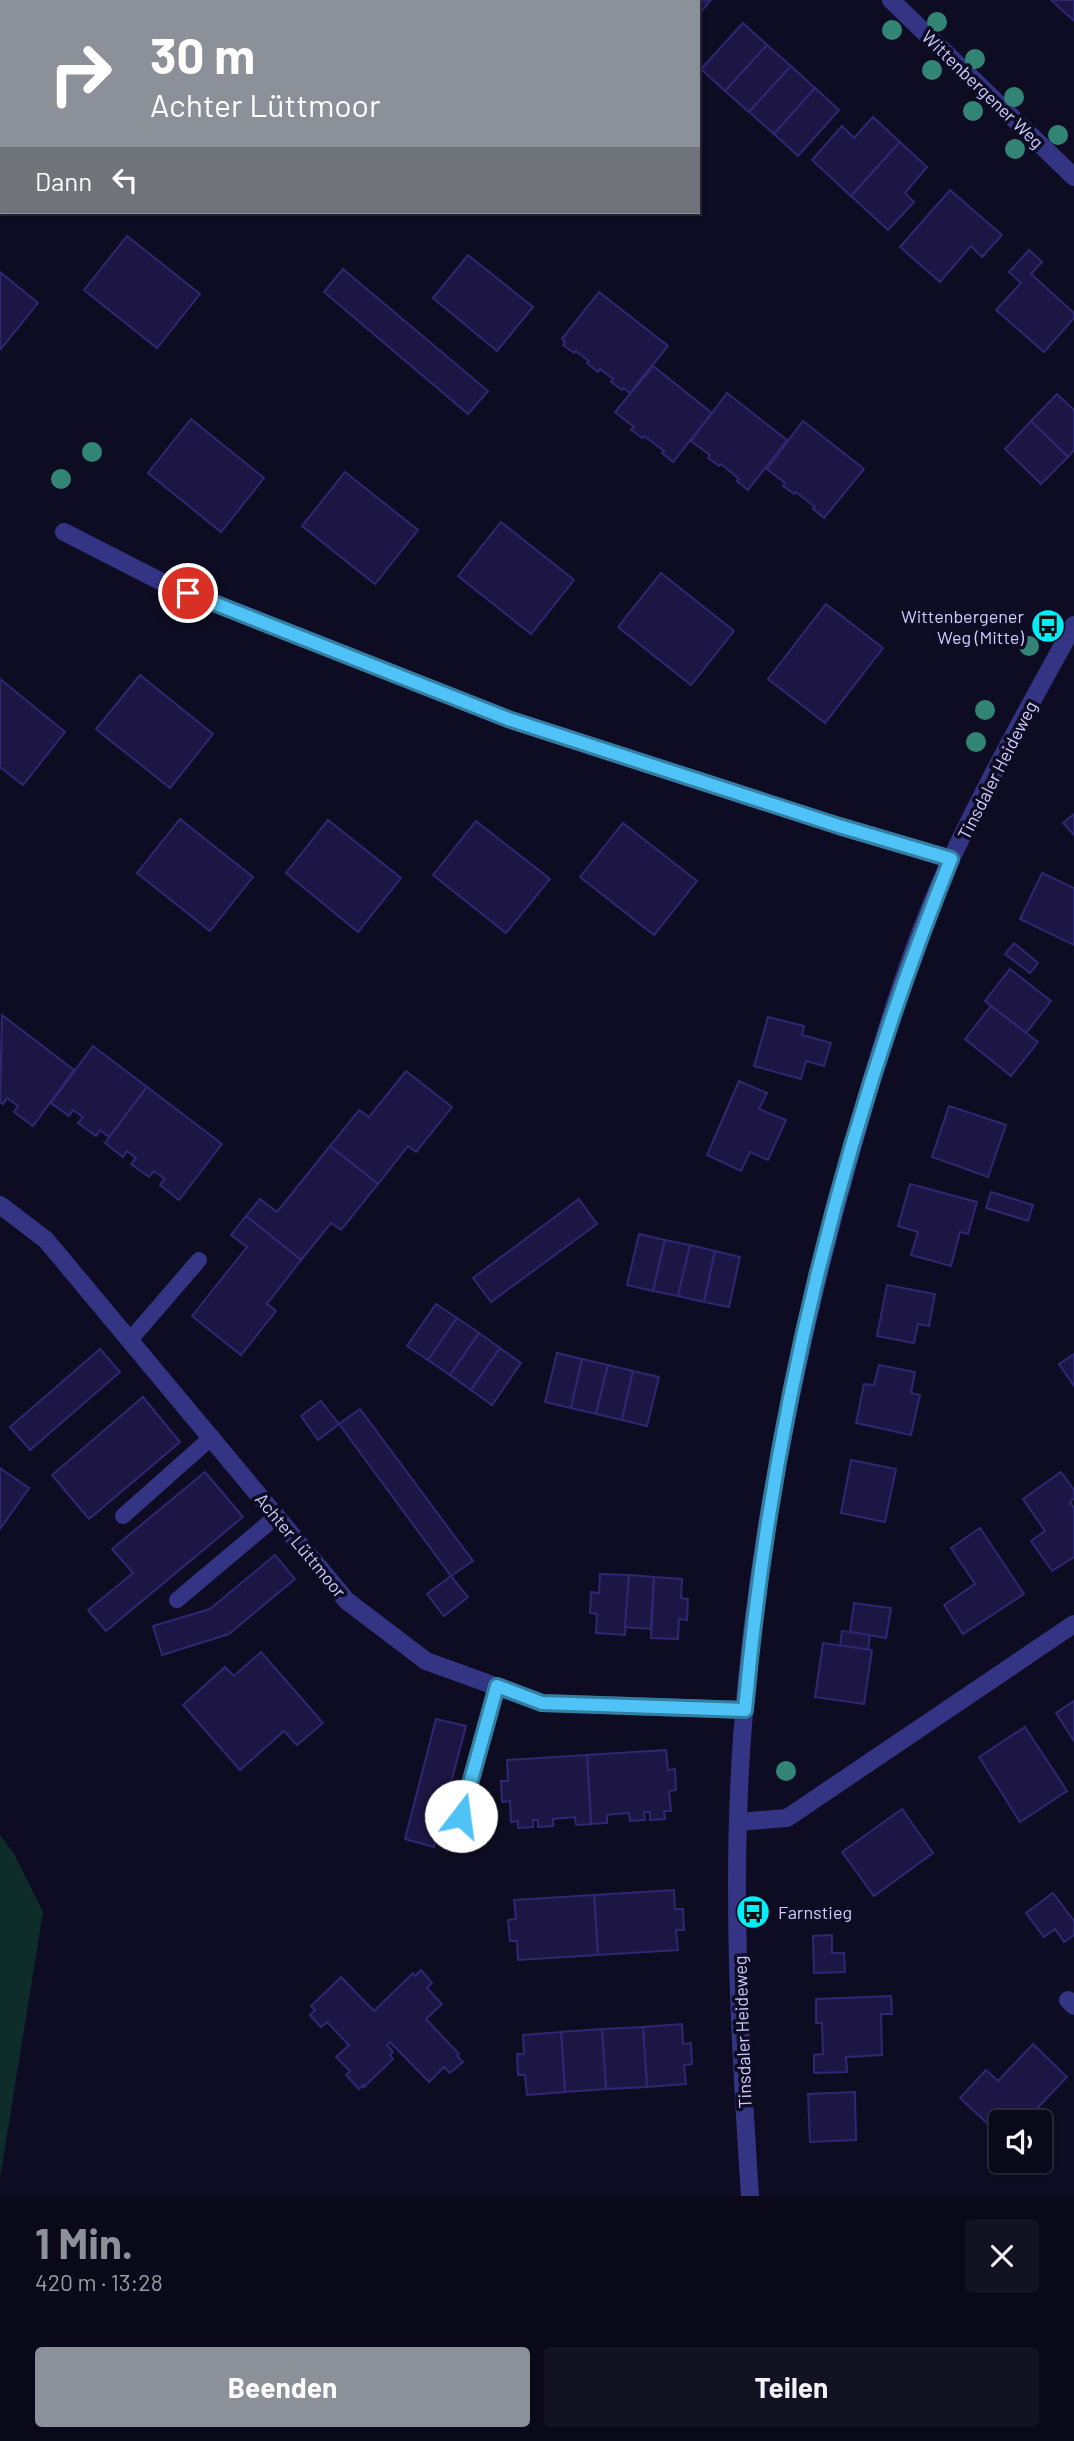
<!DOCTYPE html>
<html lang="de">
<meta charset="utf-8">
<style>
body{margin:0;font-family:Barlow,sans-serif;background:#131223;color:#f1f3f6;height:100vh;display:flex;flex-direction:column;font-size:26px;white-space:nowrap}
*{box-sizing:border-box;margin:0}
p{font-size:23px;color:#999aa2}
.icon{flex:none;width:38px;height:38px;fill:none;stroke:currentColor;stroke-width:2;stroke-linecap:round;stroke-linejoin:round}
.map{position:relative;height:2196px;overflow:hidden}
.drawer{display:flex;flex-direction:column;background:#0a091a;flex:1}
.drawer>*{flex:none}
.guide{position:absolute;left:0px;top:0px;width:700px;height:214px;box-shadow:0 2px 5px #0004,0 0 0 2px #2a2a39;background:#8c9099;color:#fff;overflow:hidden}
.tools{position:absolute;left:989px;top:2110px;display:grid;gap:14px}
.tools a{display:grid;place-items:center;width:63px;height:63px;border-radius:7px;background:#0a091a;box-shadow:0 2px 5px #0004,0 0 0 2px #2a2a39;font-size:35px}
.pin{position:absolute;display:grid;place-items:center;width:60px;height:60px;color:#fff;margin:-30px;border:4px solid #fff;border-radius:50%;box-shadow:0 2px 7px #0007}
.me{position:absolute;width:77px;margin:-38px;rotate:15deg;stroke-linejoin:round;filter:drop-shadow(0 0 5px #0008)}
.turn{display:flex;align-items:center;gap:24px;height:147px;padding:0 35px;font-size:32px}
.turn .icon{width:91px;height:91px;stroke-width:2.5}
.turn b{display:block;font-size:49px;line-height:60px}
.then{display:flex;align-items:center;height:66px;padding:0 35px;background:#0003;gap:14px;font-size:26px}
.round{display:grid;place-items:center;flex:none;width:74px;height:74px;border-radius:7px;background:#131223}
.summary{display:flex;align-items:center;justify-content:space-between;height:119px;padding:0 35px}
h1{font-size:42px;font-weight:700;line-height:52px;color:#8c9099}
.cta{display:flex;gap:14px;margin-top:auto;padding:14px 35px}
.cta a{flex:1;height:80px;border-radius:7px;background:#8c9099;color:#fff;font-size:28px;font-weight:700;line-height:80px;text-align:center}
.cta a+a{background:#131223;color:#f1f3f6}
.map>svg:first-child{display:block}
.green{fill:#0e2c29}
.building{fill:#1d1644;stroke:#312672;stroke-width:2}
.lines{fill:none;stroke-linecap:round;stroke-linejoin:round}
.service{stroke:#333584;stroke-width:16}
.minor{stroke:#333584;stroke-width:18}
.tertiary{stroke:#333584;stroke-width:18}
.tree{fill:#328574}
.route-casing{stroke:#337fa1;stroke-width:18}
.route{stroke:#4fc3f7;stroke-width:12}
.labels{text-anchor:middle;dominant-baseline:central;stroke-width:7;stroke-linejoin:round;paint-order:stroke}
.street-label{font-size:18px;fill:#cfccff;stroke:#0e0c22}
.poi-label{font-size:18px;fill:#cfccff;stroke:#0e0c22;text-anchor:end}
</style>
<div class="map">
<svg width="1074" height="2196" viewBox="0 0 1074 2196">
<rect width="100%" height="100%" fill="#0e0c22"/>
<!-- green -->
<path class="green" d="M0,1835L14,1854L43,1912L0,2178Z"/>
<!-- building -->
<g class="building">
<path d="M35,0H103L34,2Z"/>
<path d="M319,0H377L376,2Z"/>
<path d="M657,0H711L698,15V2Z"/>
<path d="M1051,0H1074V21Z"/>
<path d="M743,23L767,45L725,91L701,69Z"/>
<path d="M767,45L791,66L749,112L725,91Z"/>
<path d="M791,66L815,88L774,134L749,112Z"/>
<path d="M815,88L839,110L798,156L774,134Z"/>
<path d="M873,117L900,142L851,196L812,160L842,126L854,138Z"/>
<path d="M900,142L927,167L905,193L914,202L888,230L851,196Z"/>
<path d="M950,190L1002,235L982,257L971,246L940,282L900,247Z"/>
<path d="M127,236L200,294L157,348L84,290Z"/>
<path d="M1029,250L1042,262L1031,274L1074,313V318L1044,352L996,310L1021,283L1009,272Z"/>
<path d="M468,255L533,307L497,351L433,298Z"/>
<path d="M343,269L488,391L468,414L324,292Z"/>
<path d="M0,272L38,303L0,350Z"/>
<path d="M599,292L668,346L630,393L624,388L622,390L611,382L613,379L600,369L598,372L587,363L589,361L576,351L574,353L563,345L565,342L562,339Z"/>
<path d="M653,366L712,413L673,462L662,453L664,451L644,436L642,438L631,430L634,427L615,412Z"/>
<path d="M727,393L787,440L748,490L737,481L739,479L721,464L719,466L708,458L710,455L691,441Z"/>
<path d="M1057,394L1074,410V450L1068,457L1031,421Z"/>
<path d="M191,419L264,478L221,532L148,473Z"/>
<path d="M803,421L864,469L824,518L813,509L815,507L796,492L794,494L783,486L785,483L767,469Z"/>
<path d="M1031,421L1068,457L1041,484L1005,449Z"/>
<path d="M345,472L418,530L375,584L302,526Z"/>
<path d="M501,522L574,580L531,634L458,576Z"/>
<path d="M661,573L734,631L691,685L618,627Z"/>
<path d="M826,604L883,648L825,723L768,679Z"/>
<path d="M140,675L213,734L170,788L96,729Z"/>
<path d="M0,679L65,732L23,785L0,767Z"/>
<path d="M1074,814V835L1063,823Z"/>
<path d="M180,819L253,877L210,931L137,873Z"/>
<path d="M328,820L401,878L358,932L286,873Z"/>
<path d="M476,821L550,879L506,933L433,875Z"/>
<path d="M623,823L697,881L654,935L580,877Z"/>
<path d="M1042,873L1074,888V945L1020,919Z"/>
<path d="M1014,943L1038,963L1030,973L1005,954Z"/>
<path d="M1010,969L1051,1001L1026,1033L985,1001Z"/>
<path d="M991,1006L1038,1042L1011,1076L965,1039Z"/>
<path d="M2,1015L74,1070L33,1126L14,1112L18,1106L7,1098L3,1104L0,1102Z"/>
<path d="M768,1017L804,1026L802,1035L831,1043L824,1066L806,1061L801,1079L754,1066Z"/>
<path d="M93,1046L147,1087L109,1137L100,1130L96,1136L78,1123L83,1117L73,1110L69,1116L51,1103Z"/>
<path d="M406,1071L452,1107L416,1152L408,1146L378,1184L330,1146L359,1110L369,1117Z"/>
<path d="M739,1081L767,1093L759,1109L786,1120L768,1160L750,1152L741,1171L707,1155Z"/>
<path d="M147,1087L222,1144L179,1200L160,1185L165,1179L154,1171L149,1177L131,1164L136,1158L127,1151L123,1157L105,1143Z"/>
<path d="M949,1106L1006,1125L988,1177L932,1157Z"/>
<path d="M330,1146L378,1184L341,1230L331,1223L301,1260L246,1216L260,1199L277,1212Z"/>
<path d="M910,1184L977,1202L968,1234L960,1232L951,1266L911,1255L918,1232L898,1226Z"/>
<path d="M991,1192L1033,1205L1028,1221L986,1208Z"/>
<path d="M579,1199L597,1224L491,1302L473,1278Z"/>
<path d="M246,1216L301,1260L267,1304L276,1311L241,1355L192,1316L247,1247L231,1235Z"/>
<path d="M639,1234L665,1240L653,1291L627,1285Z"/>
<path d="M665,1240L690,1245L678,1296L653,1291Z"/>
<path d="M690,1245L715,1251L704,1302L678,1296Z"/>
<path d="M715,1251L740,1257L729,1307L704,1302Z"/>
<path d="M887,1285L935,1294L929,1326L918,1324L914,1343L877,1336Z"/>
<path d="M436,1304L457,1318L428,1360L407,1346Z"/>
<path d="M457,1318L479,1333L450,1375L428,1360Z"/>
<path d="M479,1333L500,1348L471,1390L450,1375Z"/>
<path d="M500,1348L521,1363L492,1405L471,1390Z"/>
<path d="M100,1349L120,1372L30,1450L10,1427Z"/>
<path d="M557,1353L582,1359L571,1408L545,1402Z"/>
<path d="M1074,1354V1386L1059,1364Z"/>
<path d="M582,1359L608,1365L596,1414L571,1408Z"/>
<path d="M608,1365L633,1371L622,1420L596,1414Z"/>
<path d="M879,1365L915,1372L911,1393L920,1395L911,1435L856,1423L864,1384L874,1385Z"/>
<path d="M633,1371L659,1377L647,1426L622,1420Z"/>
<path d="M143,1397L180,1442L89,1519L52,1475Z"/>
<path d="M321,1401L339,1424L318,1440L301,1416Z"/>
<path d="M360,1409L473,1561L451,1576L339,1424Z"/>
<path d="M851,1460L896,1469L885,1522L841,1513Z"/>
<path d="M0,1468L29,1488L0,1529Z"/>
<path d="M205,1472L243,1517L106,1631L88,1610L133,1573L112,1549Z"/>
<path d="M1061,1472L1074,1490V1498L1070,1502L1074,1508V1557L1052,1571L1031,1541L1045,1531L1023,1499Z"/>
<path d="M980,1528L1024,1594L963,1634L944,1605L975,1584L951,1548Z"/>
<path d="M275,1555L295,1579L229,1634L162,1655L153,1626L210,1609Z"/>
<path d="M600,1574L629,1575L625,1635L596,1633L597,1614L590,1613L591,1592L599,1593Z"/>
<path d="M629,1575L654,1577L651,1629L625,1627Z"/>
<path d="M451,1576L468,1597L444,1616L427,1594Z"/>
<path d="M654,1577L682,1579L681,1598L688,1599L687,1620L679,1619L678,1639L651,1638Z"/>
<path d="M854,1603L891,1608L886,1638L850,1632Z"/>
<path d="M842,1631L870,1635L868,1650L840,1646Z"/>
<path d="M823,1643L872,1650L864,1704L815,1697Z"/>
<path d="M261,1652L323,1723L297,1745L284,1731L240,1770L183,1705L225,1667L234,1676Z"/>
<path d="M1074,1701V1741L1056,1713Z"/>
<path d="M436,1719L466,1726L434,1847L405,1839Z"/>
<path d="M1025,1727L1067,1791L1020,1822L979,1757Z"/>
<path d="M666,1750L668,1770L675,1769L676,1790L669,1791L671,1811H664L665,1819L650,1820V1812H644L645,1820L630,1821L629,1813L615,1814L607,1815V1823L591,1824L587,1755Z"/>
<path d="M587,1755L591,1824L576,1825L575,1817L553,1819V1826L538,1827V1820H533V1827L518,1828V1821L511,1822L510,1801L502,1802L501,1781H508L507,1760Z"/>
<path d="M902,1809L933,1853L874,1896L842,1852Z"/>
<path d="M674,1890L675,1909H683L684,1930H676L678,1950L598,1955L594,1895Z"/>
<path d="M1053,1893L1074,1921V1935L1064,1942L1055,1929L1044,1937L1026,1913Z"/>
<path d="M594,1895L598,1955L518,1960L517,1941H510L508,1920L516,1919L514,1900Z"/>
<path d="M832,1935V1953H844L845,1972L814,1973L813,1936Z"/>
<path d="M421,1970L432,1983L427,1988L442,2004L426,2019L459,2054L457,2056L463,2062L450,2073L444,2067L429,2082L390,2042L387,2045L393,2052L390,2055L393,2059L364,2087L363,2085L359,2089L346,2075L350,2071L336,2057L349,2045L327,2022L321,2027L310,2015L315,2010L311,2006L341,1977L374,2011L413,1973L415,1976Z"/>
<path d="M891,1996L892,2014H881L882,2055L846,2057L847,2072L814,2073V2055L823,2054L822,2023H816V1999Z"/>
<path d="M682,2024L683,2044L691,2043L692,2064L684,2065L686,2084L647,2087L643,2027Z"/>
<path d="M643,2027L647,2087L606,2089L602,2029Z"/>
<path d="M602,2029L606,2089L565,2092L561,2032Z"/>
<path d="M561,2032L565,2092L527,2095L525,2075H518L517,2054H524L523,2035Z"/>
<path d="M1033,2044L1067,2077L1023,2123H1009L1001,2115L990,2126L960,2098L986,2070L998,2081Z"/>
<path d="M855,2092L856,2140L810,2142L808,2094Z"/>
</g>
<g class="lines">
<!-- service -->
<g class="service">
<path d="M130,1340L199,1260"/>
<path d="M123,1516L212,1437"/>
<path d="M177,1600L277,1516"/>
<path d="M454,1842L497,1686"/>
</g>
<!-- minor -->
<g class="minor">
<path d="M891,0L1074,177"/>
<path d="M487,2L488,0"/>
<path d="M64,532L164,583L508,719L839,826L951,859"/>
<path d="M0,1205L46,1240L347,1601L426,1661L542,1703L745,1710"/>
<path d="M738,1822L787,1818L1074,1624"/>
<path d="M1068,2000L1074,2006"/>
</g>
<!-- tertiary -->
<path class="tertiary" d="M750,2196C740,2044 731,1890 742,1738C756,1542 796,1348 849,1159C878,1057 907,953 952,857C989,778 1032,701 1074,625"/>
</g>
<!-- trees -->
<g class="tree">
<circle cx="937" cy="22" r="10"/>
<circle cx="892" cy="30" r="10"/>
<circle cx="975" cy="59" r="10"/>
<circle cx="932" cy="70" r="10"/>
<circle cx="1014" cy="97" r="10"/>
<circle cx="973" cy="111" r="10"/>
<circle cx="1058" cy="135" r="10"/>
<circle cx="1015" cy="149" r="10"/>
<circle cx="92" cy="452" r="10"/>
<circle cx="61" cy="479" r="10"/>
<circle cx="1029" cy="646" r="10"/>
<circle cx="985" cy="710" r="10"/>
<circle cx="976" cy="742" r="10"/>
<circle cx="786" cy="1771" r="10"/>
</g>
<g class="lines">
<!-- route casing -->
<g class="route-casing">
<path id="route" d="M188,593L508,719L839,826L951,859C842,1130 771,1418 745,1710L542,1703L497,1686L461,1816"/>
</g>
<!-- route -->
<use href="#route" class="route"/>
</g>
<!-- icons -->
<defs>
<g id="bus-disc" transform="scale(1.75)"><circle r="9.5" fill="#00eff7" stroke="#0e0c22"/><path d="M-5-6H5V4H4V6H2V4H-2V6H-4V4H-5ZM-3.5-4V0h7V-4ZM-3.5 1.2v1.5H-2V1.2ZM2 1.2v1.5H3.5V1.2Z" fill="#111"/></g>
</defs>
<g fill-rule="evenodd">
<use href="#bus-disc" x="1048" y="626"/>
<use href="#bus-disc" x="753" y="1912"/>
</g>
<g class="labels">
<!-- street labels -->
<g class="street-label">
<text transform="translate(983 89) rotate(44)">Wittenbergener Weg</text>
<text transform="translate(997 770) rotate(-63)">Tinsdaler Heideweg</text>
<text transform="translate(301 1545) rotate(50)">Achter Lüttmoor</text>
<text transform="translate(742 2032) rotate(-92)">Tinsdaler Heideweg</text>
</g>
<!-- poi labels -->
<g class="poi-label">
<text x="1024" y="616">Wittenbergener<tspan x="1024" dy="21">Weg (Mitte)</tspan></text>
<text x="778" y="1912" text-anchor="start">Farnstieg</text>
</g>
</g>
</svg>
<div class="tools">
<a><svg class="icon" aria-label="sound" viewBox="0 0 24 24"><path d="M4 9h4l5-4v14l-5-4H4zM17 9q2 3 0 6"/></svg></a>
</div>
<div class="pin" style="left:188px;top:593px;background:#d93025"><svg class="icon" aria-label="arrive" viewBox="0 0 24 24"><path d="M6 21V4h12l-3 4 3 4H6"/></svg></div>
<svg class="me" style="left:461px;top:1816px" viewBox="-20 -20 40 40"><circle r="19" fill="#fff"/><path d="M0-13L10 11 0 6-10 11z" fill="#4fc3f7"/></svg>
<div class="guide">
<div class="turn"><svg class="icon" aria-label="right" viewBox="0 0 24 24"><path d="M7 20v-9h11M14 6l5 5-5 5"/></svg><div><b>30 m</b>Achter Lüttmoor</div></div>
<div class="then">Dann<svg class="icon" aria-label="left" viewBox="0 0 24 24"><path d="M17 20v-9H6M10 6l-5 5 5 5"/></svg></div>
</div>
</div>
<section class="drawer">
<div class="summary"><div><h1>1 Min.</h1><p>420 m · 13:28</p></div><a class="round"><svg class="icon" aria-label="close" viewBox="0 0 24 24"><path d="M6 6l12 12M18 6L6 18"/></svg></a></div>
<div class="cta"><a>Beenden</a><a>Teilen</a></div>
</section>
